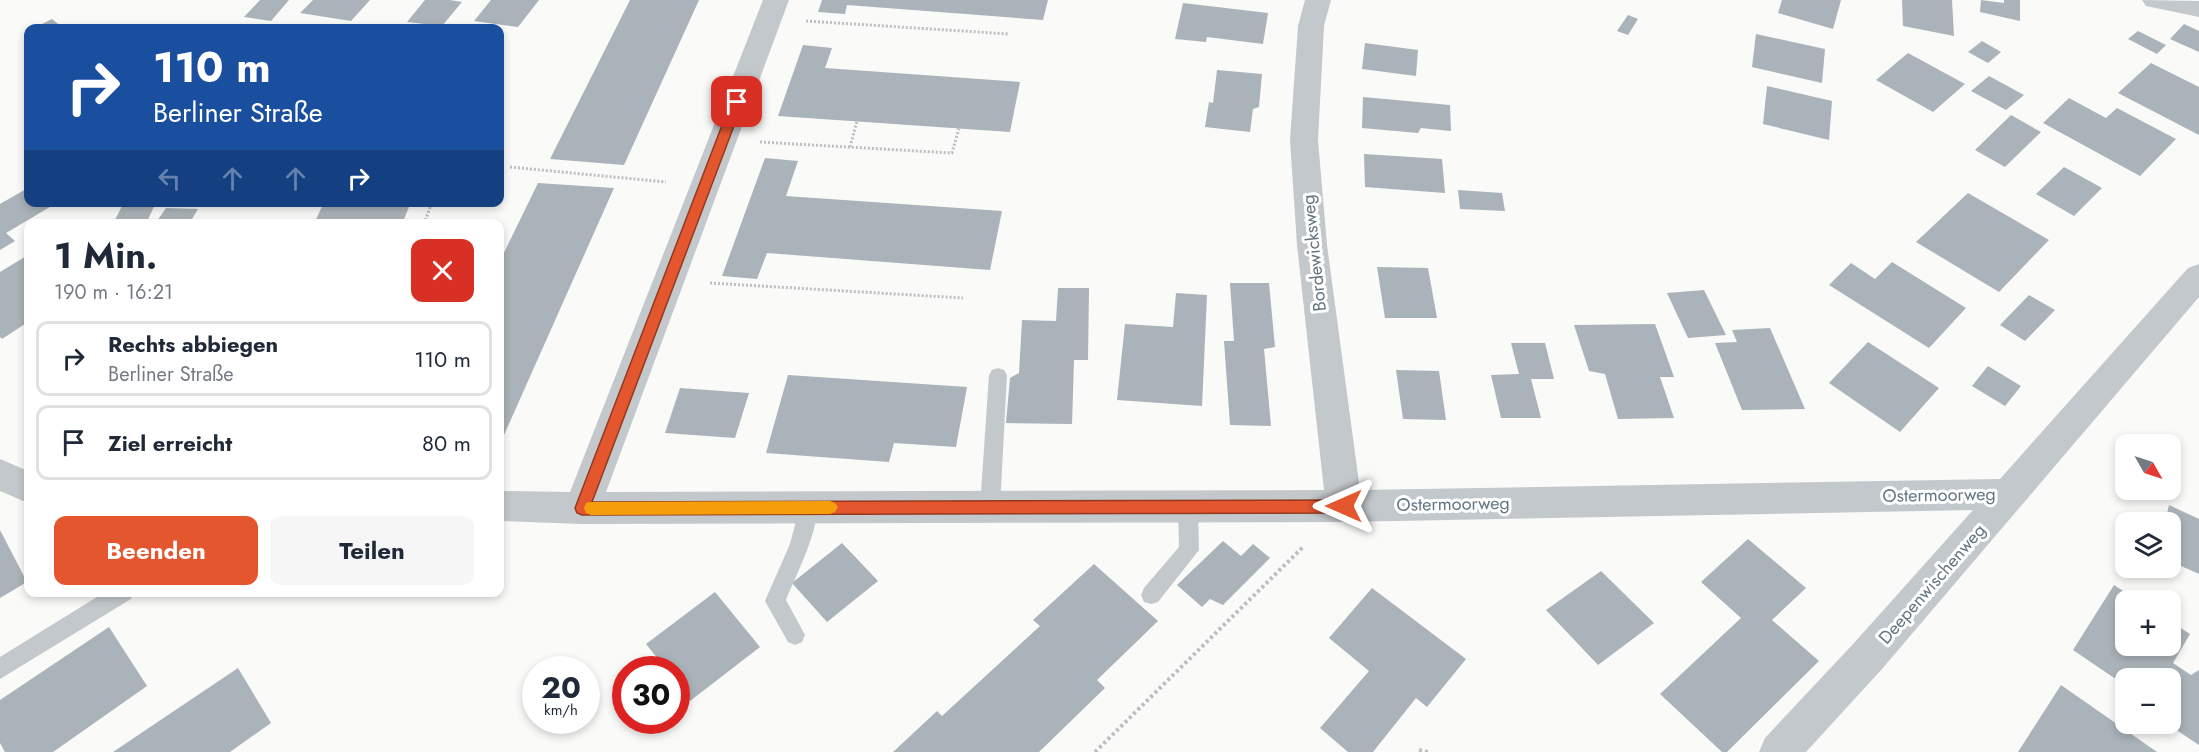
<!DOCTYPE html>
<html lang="de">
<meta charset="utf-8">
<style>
body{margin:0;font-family:Jost,sans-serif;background:#f6f6f7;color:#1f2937;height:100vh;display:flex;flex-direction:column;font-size:22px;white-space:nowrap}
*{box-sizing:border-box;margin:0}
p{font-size:20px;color:#747a83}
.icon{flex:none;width:33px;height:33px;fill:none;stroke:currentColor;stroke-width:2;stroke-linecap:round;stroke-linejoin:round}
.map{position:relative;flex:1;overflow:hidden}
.side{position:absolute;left:24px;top:219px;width:480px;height:378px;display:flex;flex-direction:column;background:#fff;border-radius:12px;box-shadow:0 3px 9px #0003}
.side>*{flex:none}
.top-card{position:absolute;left:24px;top:24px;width:480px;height:183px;border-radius:12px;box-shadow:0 3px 9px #0003;background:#1a4fa0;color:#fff;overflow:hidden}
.needle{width:39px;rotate:129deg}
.buttons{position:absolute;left:2115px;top:434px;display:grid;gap:12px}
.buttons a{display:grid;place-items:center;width:66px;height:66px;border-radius:12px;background:#fff;box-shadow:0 3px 9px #0003;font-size:30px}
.speed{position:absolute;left:522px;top:656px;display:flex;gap:12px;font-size:30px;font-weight:700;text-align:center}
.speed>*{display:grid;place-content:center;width:78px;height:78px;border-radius:50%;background:#fff;box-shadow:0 3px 9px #0003;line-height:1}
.speed small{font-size:15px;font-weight:400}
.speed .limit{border:9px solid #d22;background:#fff;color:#111}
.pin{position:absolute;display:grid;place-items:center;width:51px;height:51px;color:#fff;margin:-26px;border-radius:12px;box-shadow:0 3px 9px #0006}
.me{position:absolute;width:66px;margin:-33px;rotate:270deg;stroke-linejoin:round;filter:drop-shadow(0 0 4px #0008)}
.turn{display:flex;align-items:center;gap:21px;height:126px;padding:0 30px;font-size:27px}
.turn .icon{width:78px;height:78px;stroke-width:2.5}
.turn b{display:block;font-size:42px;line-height:51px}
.lanes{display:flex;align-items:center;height:57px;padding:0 30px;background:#0003;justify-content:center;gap:30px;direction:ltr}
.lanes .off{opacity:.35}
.round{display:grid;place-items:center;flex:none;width:63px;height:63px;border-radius:12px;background:#f6f6f7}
.head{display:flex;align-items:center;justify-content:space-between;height:102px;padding:0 30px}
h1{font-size:36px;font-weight:700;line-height:45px}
.primary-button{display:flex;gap:12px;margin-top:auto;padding:12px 30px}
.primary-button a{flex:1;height:69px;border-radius:12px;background:#e4572e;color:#fff;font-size:24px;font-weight:700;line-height:69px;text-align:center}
.primary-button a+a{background:#f6f6f7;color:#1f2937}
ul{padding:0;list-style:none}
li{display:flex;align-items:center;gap:18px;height:75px;margin:0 12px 9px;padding:0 18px;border:3px solid #e0e1e3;border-radius:12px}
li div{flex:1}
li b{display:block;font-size:22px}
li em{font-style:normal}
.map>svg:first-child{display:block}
.building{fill:#aab3b9}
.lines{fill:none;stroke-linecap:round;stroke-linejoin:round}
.path-far1{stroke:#bbbfc2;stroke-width:3;stroke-dasharray:2 2;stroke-linecap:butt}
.path{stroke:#bbbfc2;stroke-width:4;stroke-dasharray:3 3;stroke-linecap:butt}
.lane{fill:#c3c8cc;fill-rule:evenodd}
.street{fill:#c3c8cc;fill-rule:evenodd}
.route{fill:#e4572e;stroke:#94391e;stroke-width:1.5}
.slow{fill:#f59e0b}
.labels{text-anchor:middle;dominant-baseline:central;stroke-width:6;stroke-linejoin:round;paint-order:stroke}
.street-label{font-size:18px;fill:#657683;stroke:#fff}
</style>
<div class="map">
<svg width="2199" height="752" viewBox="0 0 2199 752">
<rect width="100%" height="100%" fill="#fafaf8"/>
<!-- building -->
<g class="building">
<path d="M260,0H289L271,21L244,17Z"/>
<path d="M313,0H370L351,21L300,13Z"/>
<path d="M425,0H450L462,2L442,26L407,22Z"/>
<path d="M491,0H539L518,27L474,21Z"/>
<path d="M630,0H699L624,165L550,159Z"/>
<path d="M822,0H1048L1043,20L847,5L845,14L818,12Z"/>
<path d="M1782,0H1841L1833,29L1778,13Z"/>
<path d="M1902,0H1952L1954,36L1903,26Z"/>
<path d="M1981,0L2004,3V0H2020V21L1980,12Z"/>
<path d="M1183,3L1268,13L1263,44L1207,37L1206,42L1175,39Z"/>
<path d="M1628,15L1638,19L1628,35L1617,31Z"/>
<path d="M52,19L63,28H34Z"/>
<path d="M2184,24L2199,31V52L2170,39Z"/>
<path d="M2138,31L2166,45L2157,54L2128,39Z"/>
<path d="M1756,34L1825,49L1822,83L1752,67Z"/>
<path d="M1982,41L2001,52L1988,63L1968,52Z"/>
<path d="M1365,43L1418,50L1416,76L1362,69Z"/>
<path d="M803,45L832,48L825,68L1020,82L1010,132L778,116Z"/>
<path d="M1908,53L1965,84L1933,112L1876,80Z"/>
<path d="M2151,63L2199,87V135L2118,93Z"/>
<path d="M1217,70L1262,74L1259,107L1253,109L1250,132L1205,127L1209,102L1213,103Z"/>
<path d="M1989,76L2024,95L2006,110L1971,91Z"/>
<path d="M1767,86L1832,101L1829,140L1763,124Z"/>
<path d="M1363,97L1450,105L1451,131L1421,128L1418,133L1362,128Z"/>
<path d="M2069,98L2106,118L2117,108L2176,139L2140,176L2043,123Z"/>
<path d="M2011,115L2041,132L2005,167L1975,150Z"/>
<path d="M1364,154L1442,159L1445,193L1365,187Z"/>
<path d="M765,158L798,161L786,196L1002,211L990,270L767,253L757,279L722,276Z"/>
<path d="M2064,167L2102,188L2074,216L2036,194Z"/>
<path d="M538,183L614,188L500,444V261Z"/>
<path d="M28,188V202L55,204L6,233L15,241L0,250V204Z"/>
<path d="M1458,190L1502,193L1505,211L1460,209Z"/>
<path d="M1968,193L2049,240L1999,292L1916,242Z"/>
<path d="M124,202H156L146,224H113Z"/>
<path d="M324,202H411L402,224H314Z"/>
<path d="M166,208L198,209L189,224H155Z"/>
<path d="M28,255V322L2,339L0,337V272Z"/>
<path d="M1892,262L1966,308L1929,348L1829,285L1851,263L1875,279Z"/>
<path d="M1377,267L1428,268L1437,318H1385Z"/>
<path d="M1230,283H1269L1275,347L1264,349L1271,426L1230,425L1224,341H1234Z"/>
<path d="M1058,288H1089L1088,360H1074L1072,424L1006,423L1010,378L1019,373L1022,320L1056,321Z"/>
<path d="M1704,290L1726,335L1688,338L1667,293Z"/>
<path d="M1176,293L1207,295L1202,406L1117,400L1125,324L1173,327Z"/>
<path d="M2029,295L2055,310L2025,341L2000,325Z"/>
<path d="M1655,324L1674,377H1660L1674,418L1618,419L1605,374L1589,371L1574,325Z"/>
<path d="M1770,328L1805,409L1742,410L1715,343L1737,342L1732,330Z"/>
<path d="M1868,342L1939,388L1900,432L1829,383Z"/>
<path d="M1511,343H1545L1554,379H1531L1541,418H1501L1491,375L1519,374Z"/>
<path d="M1988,366L2021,386L2005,406L1972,386Z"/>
<path d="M1396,370L1439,371L1446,420L1403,419Z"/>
<path d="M788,375L967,387L956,447L894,443L889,462L766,453Z"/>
<path d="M680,388L749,393L735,438L665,433Z"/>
<path d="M2169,505L2199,519V574L2170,561V522H2165Z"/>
<path d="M0,530L27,582L0,598Z"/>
<path d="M1748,539L1806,588L1772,620L1819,661L1727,752H1722L1660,694L1741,618L1701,582Z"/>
<path d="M1223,541L1241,556L1253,544L1270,558L1223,605L1210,599L1202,607L1177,585Z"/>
<path d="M842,543L878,581L827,622L792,583Z"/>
<path d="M1094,564L1158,621L1097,680L1105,688L1039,752H893L937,711L942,716L1040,626L1033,620Z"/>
<path d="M1601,571L1654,623L1598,665L1546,610Z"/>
<path d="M2114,585L2137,600H2126V645H2170V621L2190,634L2173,663L2191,675L2199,670V745L2166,723H2170V678H2126V686L2073,650Z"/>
<path d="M1372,588L1466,659L1427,707L1416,698L1373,752H1348L1320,728L1369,671L1329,638Z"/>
<path d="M715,592L760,647L690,701L676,683V669H666L646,644Z"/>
<path d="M109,627L147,686L53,752H5L0,743V700Z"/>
<path d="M238,668L271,723L230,752H113Z"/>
<path d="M2061,685L2157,752H2018Z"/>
</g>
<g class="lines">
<!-- path-far1 -->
<g class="path-far1">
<path d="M806,21L1009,34"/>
<path d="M760,142L952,153L959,128"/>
<path d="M850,147L857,121"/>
<path d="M510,167L666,182"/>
<path d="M424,224L432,202"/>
<path d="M710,283L963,298"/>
</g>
<!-- path -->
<g class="path">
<path d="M1419,750L1428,752"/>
<path d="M1095,752L1303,547"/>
</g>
<!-- lane -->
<g class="lane">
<path d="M998,368L1004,370L1007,375L1000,507L997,513L990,516L983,513L980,507L989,375L992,370Z"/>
<path d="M1188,498L1195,501L1198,507L1199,550L1158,602L1151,604L1144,602L1141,595L1144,588L1179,547L1178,507L1181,501Z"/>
<path d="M808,499L815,502C824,521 794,580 786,600L805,635L802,642L795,645L788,642L765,601L790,544L801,502Z"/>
<path d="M105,592H134L131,599L0,679V657Z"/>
</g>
<!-- street -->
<g class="street">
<path d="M763,0H789L606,492L1324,490L1297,245L1290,140L1298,26L1305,0H1331L1324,26L1318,140L1327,245L1360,490L2000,479L2188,268L2199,264V297L1882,669L1806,752H1759L1765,738L1854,643L1973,510L1344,522L582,524L500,521V491L570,492Z"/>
<path d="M2142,0L2199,1V17L2146,6Z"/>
<path d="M0,459L28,471V503L0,491Z"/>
</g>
</g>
<!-- route -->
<path class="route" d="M737,98L743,102L592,502L1344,500L1349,502L1351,506L1349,511L1344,513L582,515L577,513L575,508L731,102Z"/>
<!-- slow -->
<path class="slow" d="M830,501L835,503L838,507L835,512L830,514L591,515L586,513L584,508L586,503L591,502Z"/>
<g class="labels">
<!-- street labels -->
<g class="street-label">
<text transform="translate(1314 253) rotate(-96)">Bordewicksweg</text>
<text transform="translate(1939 495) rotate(-1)">Ostermoorweg</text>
<text transform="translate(1453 504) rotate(-1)">Ostermoorweg</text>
<text transform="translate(1932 584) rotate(-49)">Deepenwischenweg</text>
</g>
</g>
</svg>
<div class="buttons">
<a><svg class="needle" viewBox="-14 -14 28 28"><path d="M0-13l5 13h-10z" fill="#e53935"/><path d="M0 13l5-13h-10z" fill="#747a83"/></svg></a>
<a><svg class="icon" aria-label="layers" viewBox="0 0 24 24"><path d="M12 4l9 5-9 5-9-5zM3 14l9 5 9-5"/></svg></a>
<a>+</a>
<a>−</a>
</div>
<div class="speed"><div>20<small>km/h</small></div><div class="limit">30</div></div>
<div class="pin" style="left:737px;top:102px;background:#d93025"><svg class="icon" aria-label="arrive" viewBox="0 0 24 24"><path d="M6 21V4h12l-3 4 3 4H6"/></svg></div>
<svg class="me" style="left:1344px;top:506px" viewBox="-20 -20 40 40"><path d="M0-17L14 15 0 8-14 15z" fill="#e4572e" stroke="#fff" stroke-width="4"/></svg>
<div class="top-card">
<div class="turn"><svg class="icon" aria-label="right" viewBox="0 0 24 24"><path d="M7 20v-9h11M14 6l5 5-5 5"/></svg><div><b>110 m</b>Berliner Straße</div></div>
<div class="lanes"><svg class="icon off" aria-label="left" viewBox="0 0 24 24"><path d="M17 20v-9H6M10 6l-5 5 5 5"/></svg><svg class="icon off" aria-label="ahead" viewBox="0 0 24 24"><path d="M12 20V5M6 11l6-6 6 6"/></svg><svg class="icon off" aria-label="ahead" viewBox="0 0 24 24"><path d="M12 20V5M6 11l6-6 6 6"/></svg><svg class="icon" aria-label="right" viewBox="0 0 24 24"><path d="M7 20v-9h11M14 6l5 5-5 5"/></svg></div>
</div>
<section class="side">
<div class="head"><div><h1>1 Min.</h1><p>190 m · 16:21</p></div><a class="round" style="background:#d93025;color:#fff"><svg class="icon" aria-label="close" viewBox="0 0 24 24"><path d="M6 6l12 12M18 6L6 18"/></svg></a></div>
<ul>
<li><svg class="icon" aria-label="right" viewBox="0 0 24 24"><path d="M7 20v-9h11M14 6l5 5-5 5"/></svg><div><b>Rechts abbiegen</b><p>Berliner Straße</p></div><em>110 m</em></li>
<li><svg class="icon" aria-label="arrive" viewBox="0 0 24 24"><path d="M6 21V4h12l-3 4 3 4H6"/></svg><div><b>Ziel erreicht</b></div><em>80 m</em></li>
</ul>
<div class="primary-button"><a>Beenden</a><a>Teilen</a></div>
</section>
</div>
